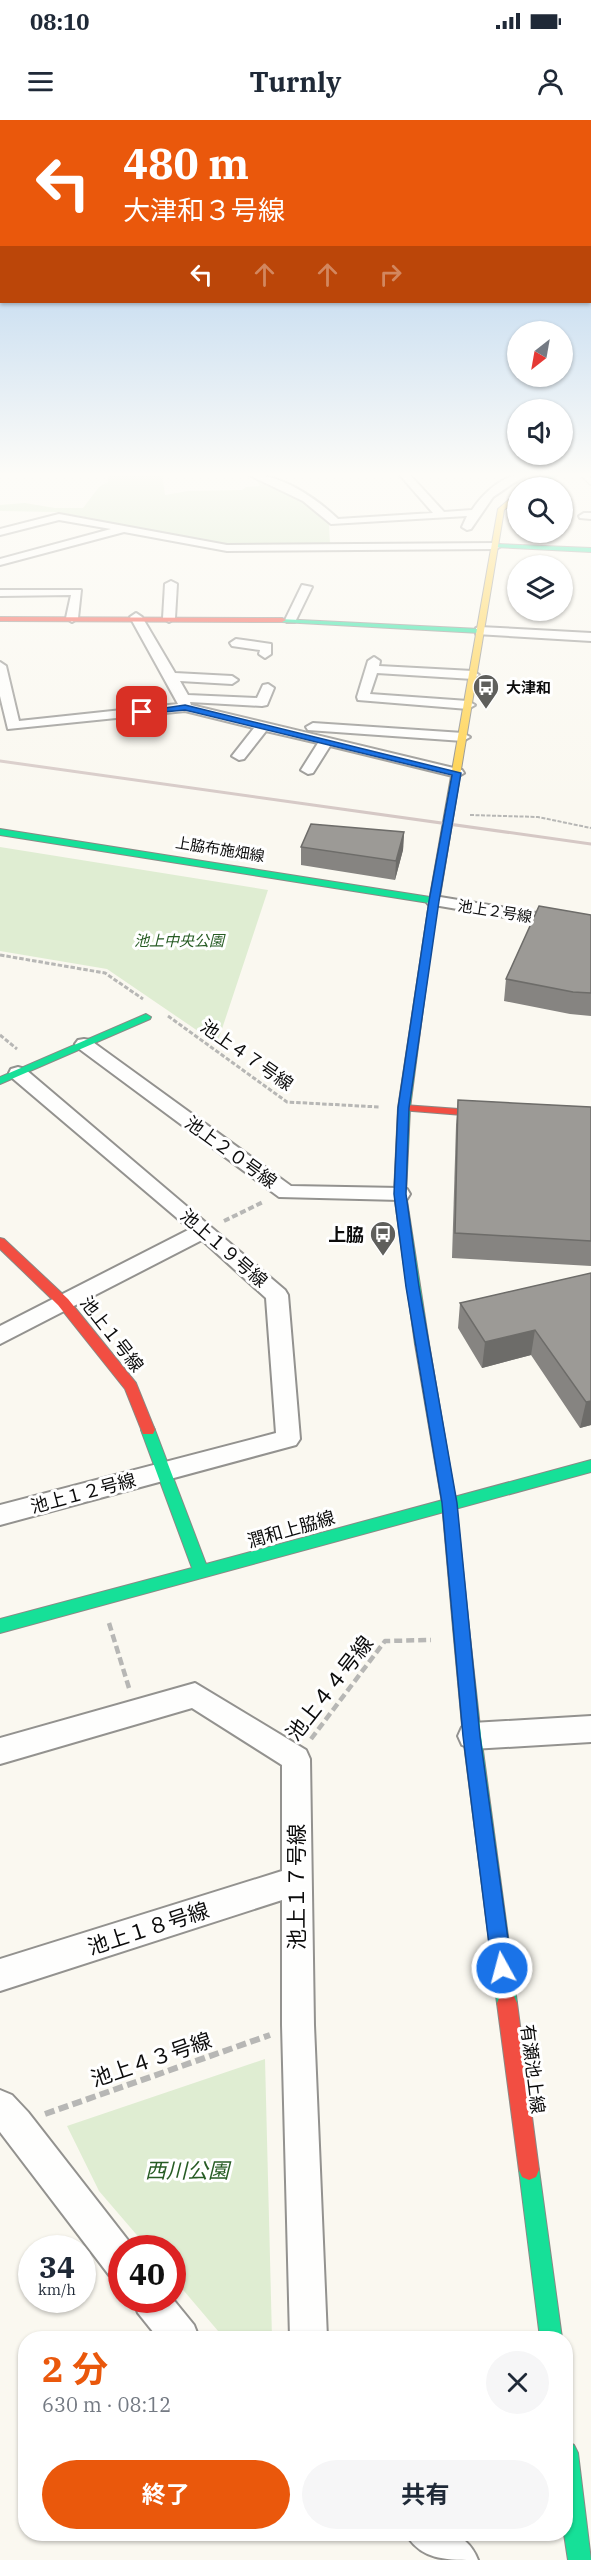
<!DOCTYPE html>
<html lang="ja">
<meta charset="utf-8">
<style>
body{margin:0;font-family:"IBM Plex Serif","Noto Sans JP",serif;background:#f6f6f7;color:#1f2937;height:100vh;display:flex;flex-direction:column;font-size:22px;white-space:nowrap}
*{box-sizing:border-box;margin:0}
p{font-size:20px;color:#747a83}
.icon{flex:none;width:33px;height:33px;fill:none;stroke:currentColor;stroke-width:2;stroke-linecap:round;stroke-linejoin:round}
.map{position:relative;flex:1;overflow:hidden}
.side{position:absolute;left:18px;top:2211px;width:555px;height:210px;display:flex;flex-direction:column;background:#fff;border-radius:24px;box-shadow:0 2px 4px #0004}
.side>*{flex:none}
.hud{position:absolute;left:0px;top:0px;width:591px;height:183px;box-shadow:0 2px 4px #0004;background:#ea580c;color:#fff;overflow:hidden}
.needle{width:39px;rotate:211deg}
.buttons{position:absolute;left:507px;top:201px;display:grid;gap:12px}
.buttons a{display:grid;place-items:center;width:66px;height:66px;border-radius:50%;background:#fff;box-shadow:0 2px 4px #0004;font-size:30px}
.speed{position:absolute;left:18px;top:2115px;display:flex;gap:12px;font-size:30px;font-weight:700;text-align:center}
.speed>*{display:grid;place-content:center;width:78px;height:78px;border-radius:50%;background:#fff;box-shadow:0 2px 4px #0004;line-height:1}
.speed small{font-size:15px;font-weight:400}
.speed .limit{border:9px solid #d22;background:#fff;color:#111}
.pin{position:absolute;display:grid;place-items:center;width:51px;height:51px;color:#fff;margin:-26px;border-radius:12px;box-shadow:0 3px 9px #0006}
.me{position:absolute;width:66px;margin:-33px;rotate:353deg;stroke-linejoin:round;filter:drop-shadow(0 0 4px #0008)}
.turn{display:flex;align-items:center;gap:21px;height:126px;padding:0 24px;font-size:27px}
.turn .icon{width:78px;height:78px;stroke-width:2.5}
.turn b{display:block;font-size:42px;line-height:51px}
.lanes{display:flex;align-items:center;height:57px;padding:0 24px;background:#0003;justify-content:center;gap:30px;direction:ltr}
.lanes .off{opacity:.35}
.round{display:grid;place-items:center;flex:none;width:63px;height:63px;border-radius:32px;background:#f6f6f7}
.overview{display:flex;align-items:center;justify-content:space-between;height:102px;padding:0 24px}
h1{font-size:36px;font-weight:700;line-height:45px;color:#ea580c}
.primary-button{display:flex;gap:12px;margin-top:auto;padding:12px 24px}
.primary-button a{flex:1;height:69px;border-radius:36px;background:#ea580c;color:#fff;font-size:24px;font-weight:700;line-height:69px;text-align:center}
.primary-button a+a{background:#f6f6f7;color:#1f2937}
.status{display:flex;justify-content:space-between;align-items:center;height:42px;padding:0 30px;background:#fff;direction:ltr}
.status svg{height:16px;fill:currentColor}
header{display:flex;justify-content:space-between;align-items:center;height:78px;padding:0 24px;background:#fff;font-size:27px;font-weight:700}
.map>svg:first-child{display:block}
.green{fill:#dfedd2}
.forest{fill:#cfe4c1}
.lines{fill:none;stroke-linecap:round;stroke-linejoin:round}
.lane-casing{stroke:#93928f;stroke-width:7}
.street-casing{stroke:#93928f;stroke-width:4}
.fast-casing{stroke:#8a8985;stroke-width:2}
.slow-casing{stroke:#8a8985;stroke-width:2}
.jam-casing{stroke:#8a8985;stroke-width:2}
.path-far4{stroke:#b7b7b5;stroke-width:2;stroke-dasharray:4 1.5;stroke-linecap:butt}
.path-far3{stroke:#b7b7b5;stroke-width:3;stroke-dasharray:4.5 2;stroke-linecap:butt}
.path-far2{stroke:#b7b7b5;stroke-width:4;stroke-dasharray:6 3;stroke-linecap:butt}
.path-far1{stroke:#b7b7b5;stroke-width:4.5;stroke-dasharray:8 4;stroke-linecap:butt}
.path{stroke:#b7b7b5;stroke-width:6;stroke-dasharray:10 4.5;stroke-linecap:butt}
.lane{stroke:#fefefd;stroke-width:5}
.street{fill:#fefefd;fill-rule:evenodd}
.fast{fill:#16e098;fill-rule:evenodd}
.slow{fill:#ffcf43;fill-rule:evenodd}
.jam{fill:#f24e42;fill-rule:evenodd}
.rail{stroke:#d5c8c5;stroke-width:3}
.wall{fill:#868481}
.shaded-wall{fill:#6d6c69}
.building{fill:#9c9a96;stroke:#6d6c69;stroke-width:1.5}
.route{fill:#1a73e8;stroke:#114b97;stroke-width:1.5}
.labels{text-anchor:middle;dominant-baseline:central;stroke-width:6;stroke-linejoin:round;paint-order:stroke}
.far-poi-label{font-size:15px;font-weight:bold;fill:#0c0c0c;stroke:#fff;text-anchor:start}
.far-street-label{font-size:15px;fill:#0c0c0c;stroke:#fff}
.far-park-label{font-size:15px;font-style:italic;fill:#275c24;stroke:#fff}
.street-label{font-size:18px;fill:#0c0c0c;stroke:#fff}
.poi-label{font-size:18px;font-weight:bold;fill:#0c0c0c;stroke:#fff;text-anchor:end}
.near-street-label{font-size:21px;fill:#0c0c0c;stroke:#fff}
.near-park-label{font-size:21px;font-style:italic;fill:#275c24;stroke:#fff}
</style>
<div class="status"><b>08:10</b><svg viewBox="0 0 49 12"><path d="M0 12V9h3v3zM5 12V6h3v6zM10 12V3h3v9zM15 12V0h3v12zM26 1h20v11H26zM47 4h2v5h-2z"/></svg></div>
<header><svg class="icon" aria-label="menu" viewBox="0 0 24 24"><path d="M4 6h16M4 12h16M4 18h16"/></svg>Turnly<svg class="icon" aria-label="person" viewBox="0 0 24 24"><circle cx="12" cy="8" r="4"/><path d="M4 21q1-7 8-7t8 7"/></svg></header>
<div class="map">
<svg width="591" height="2440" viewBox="0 0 591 2440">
<rect width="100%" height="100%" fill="#faf8f0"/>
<!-- green -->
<g class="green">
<path d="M0,727L268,770L217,924L107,849L0,831Z"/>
<path d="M265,1939L272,2218H224L173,2158L172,2128H148L99,2071L67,2006Z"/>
</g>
<!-- forest -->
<path class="forest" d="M108,354H162L165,375L188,371L242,370L246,367L260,366L256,359C285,370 308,381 329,404L330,424L227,425L58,392L0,391V385L25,383L55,388H83L99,367L108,362Z"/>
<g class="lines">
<!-- lane casing -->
<g class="lane-casing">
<path id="lane" d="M586,354L584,355L591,362"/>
</g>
<!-- street casing -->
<g class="street-casing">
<g id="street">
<path d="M247,354C279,353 315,377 338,399L433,393L399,354H409L444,392L472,390C484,372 505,353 527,354L493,377L471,409L467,410L462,407L467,396L331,404L303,381Z"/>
<path d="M584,393H591V399L580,398L579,396Z"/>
<path d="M59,394L227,425L496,423L501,426L496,429L227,431L124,412L0,445V439L111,409L59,400L0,415V409Z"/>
<path d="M171,461L177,464L175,498L169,502L163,498L165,464Z"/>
<path d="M302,465L312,467L295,502H287L285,500Z"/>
<path d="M0,470H81L78,498L72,502L66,498L71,475L0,476Z"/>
<path d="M136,493L142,497L175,553L232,556L238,560L232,564L180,561L188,575L257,578L263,565L268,564L274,568L267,585L262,586L190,582L191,585L462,650L464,653L457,657L330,626L313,653L308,654L301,650L318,623L266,611L244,639L239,640L232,636L254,608L185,591L8,609L0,576V542L6,546L19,601L178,584L130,497Z"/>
<path d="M480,507L591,513V521L476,514V508Z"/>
<path d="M236,519L271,524V534L265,538L259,534L260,530L232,526L230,523Z"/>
<path d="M374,537L380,541L379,546L473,551L479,555L473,559L377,553L370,574L468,581L475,585L468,589L358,580L357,577L368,541Z"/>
<path d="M313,603L463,613L470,617L463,621L308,610L306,607Z"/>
<path d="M434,776L591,802V812L428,784L426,781Z"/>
<path d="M84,919L90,920L291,1066L400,1068L407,1069L410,1074L407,1079L400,1080L279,1077L78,928L75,924L78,920Z"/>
<path d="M18,947L25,949L285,1170L288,1175L300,1319L296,1325L0,1405V1385L276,1313L266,1178L202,1120L0,1224V1206L190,1109L11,957L9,953L11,949Z"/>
<path d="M195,1563L306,1630L310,1639L314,1905L327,2218H290L282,1905V1780L0,1871V1839L282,1751V1645L192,1588L0,1644V1618Z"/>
<path d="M591,1596V1622L472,1629L462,1625L458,1616L462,1607L472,1603Z"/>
<path d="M0,1970L12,1975L28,1992L134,2128H122V2160L109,2155L0,2012Z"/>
<path d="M172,2178L194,2205L199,2218H158L138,2193L133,2180Z"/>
<path d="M406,2414C437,2410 465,2407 478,2440C445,2440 421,2440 406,2414Z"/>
</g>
</g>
<!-- fast casing -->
<g class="fast-casing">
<g id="fast">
<path d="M553,354H560L535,368H526Z"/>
<path d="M496,424L591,428V432L494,427Z"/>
<path d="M280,499L480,509L484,511L480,513L282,502L280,501Z"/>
<path d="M0,709L430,777L432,774H438L410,988L406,1074L429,1224L427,1227L422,1229L415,1224L394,1074L398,988L429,783L0,715Z"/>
<path d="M146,894L151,897L150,899L0,964V957Z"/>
<path d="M148,1305L153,1306L155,1310L206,1444L591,1340V1352L0,1513V1499L192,1448L141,1310L143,1306Z"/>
<path d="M461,1501L467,1503L469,1508L481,1616L517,1883L514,1890L507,1893L500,1890L497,1883L463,1616L453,1508L455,1503Z"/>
<path d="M529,2040L536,2043L539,2050L562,2218H540L519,2050L522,2043Z"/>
<path d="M566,2321L574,2325L578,2333L591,2440H568L564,2414Z"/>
</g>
</g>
<!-- slow casing -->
<g class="slow-casing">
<g id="slow">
<path d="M518,372V378L504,390L440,776L435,779L430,776L498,389Z"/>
<path d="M422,1219L429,1224L456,1383L469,1508L467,1513L461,1515L455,1513L453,1508L442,1383L415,1224Z"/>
</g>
</g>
<!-- jam casing -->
<g class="jam-casing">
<g id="jam">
<path d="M0,497L282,498L286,500L282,502L0,501Z"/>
<path d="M404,985L500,992L506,995L500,998L400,990V986Z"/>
<path d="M0,1118L4,1119L68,1179L136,1263L155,1310L153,1314H143L125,1269L58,1185L0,1129Z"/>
<path d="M507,1873L514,1876L517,1883L539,2050L536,2057L529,2060L522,2057L519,2050L497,1883L500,1876Z"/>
</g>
</g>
<!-- path-far4 -->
<path class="path-far4" d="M470,695L538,697L591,708"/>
<!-- path-far3 -->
<g class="path-far3">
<path d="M0,835L105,853L143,879"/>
<path d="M168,896L287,982L379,987"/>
<path d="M0,915L17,929"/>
</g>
<!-- path-far2 -->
<path class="path-far2" d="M224,1101L263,1082"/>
<!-- path-far1 -->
<g class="path-far1">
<path d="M109,1503L129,1568"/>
<path d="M311,1619L385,1521L431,1520"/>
</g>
<!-- path -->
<path class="path" d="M45,1994L270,1915"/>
<!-- lane -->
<use href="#lane" class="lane"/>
<!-- street -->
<use href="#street" class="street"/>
<!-- fast -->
<use href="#fast" class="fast"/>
<!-- slow -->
<use href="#slow" class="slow"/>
<!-- jam -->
<use href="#jam" class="jam"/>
<!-- rail -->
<path class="rail" d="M0,641L591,724"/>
</g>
<!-- wall -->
<g class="wall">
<path d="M404,712L403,730L395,760L301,745V727Z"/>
<path d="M591,795V896L570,894L504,881L506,859Z"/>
<path d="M458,980L591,987V1146L452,1138L456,1005Z"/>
<path d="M591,1153V1305L580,1308L531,1235L482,1248L458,1208L460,1183Z"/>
</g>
<!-- shaded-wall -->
<g class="shaded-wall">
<path d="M404,712L403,730L395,760L396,741Z"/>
<path d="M535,1210L531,1235L482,1248L485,1222Z"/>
<path d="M591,1281V1305L580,1308L586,1282Z"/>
</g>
<!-- building -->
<g class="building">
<path d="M311,704L404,712L396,741L301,727Z"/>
<path d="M539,786L591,795V873L573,872L506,859Z"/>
<path d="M458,980L591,987V1121L455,1113Z"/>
<path d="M591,1153V1281L586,1282L535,1210L485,1222L460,1183Z"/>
</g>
<!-- sky -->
<linearGradient id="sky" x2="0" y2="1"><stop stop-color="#9cc4eb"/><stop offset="0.51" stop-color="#fdfcf8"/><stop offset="1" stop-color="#fdfcf8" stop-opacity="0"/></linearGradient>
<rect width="591" height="695" fill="url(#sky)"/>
<!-- route -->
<path class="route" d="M185,585L461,653L439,781L409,988L406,1074L419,1167L457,1383L480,1616L512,1848L509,1855L502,1858L495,1855L492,1848L463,1616L442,1383L406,1167L394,1074L398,988L429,781L452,655L185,590L142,594L138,592Z"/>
<!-- icons -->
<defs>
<g id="bus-pin" transform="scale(1.35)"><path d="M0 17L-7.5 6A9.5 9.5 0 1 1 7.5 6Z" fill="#5f5f5c" stroke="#fff"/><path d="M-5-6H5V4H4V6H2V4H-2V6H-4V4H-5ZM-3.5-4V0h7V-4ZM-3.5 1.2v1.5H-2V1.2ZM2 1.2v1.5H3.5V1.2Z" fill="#fff"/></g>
</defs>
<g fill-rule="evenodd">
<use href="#bus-pin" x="486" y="567"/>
<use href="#bus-pin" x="383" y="1114"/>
</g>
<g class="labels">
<!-- far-poi labels -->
<g class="far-poi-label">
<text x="506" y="567">大津和</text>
</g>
<!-- far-street labels -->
<g class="far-street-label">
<text transform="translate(220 729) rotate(9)">上脇布施畑線</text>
<text transform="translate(495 791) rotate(9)">池上２号線</text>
</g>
<!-- far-park labels -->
<g class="far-park-label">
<text x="179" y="820">池上中央公園</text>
</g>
<!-- street labels -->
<g class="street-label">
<text transform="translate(247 935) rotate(35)">池上４７号線</text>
<text transform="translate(231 1032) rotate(36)">池上２０号線</text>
<text transform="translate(224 1128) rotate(41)">池上１９号線</text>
<text transform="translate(112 1214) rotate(52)">池上１号線</text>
<text transform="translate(83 1373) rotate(-15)">池上１２号線</text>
<text transform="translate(291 1409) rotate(-16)">潤和上脇線</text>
<text transform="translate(533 1949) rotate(83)">有瀬池上線</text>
</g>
<!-- poi labels -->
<g class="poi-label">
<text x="364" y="1114">上脇</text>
</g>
<!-- near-street labels -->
<g class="near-street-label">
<text transform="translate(329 1568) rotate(-52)">池上４４号線</text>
<text transform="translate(296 1767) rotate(-90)">池上１７号線</text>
<text transform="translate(148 1808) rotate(-18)">池上１８号線</text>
<text transform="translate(151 1939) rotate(-19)">池上４３号線</text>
</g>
<!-- near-park labels -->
<g class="near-park-label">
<text x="187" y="2050">西川公園</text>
</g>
</g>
</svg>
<div class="buttons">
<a><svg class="needle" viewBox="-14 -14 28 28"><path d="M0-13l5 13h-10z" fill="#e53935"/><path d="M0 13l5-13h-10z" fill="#747a83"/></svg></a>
<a><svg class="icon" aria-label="sound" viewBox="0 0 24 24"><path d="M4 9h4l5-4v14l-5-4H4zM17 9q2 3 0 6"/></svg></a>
<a><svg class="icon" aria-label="search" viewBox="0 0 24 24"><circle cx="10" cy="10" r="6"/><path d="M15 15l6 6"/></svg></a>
<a><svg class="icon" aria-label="layers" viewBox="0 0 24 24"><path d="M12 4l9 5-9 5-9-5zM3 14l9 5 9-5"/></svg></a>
</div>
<div class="speed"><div>34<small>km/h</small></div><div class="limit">40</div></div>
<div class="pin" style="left:142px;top:592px;background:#d93025"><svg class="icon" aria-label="arrive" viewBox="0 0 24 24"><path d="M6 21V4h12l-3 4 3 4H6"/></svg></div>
<svg class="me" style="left:502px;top:1848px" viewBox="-20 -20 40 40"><circle r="17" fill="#1a73e8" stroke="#fff" stroke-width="3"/><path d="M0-11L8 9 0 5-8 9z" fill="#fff"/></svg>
<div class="hud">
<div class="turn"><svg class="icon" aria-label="left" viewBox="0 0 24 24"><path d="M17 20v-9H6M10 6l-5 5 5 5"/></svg><div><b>480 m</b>大津和３号線</div></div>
<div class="lanes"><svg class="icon" aria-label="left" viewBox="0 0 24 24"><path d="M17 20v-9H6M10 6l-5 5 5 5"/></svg><svg class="icon off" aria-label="ahead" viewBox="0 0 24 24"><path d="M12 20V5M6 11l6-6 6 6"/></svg><svg class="icon off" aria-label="ahead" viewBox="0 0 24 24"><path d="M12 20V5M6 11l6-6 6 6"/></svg><svg class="icon off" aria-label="right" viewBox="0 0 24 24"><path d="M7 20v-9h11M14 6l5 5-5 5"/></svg></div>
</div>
<section class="side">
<div class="overview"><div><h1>2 分</h1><p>630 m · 08:12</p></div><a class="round"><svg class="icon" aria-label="close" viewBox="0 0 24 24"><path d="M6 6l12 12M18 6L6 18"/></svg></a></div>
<div class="primary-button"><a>終了</a><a>共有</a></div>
</section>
</div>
